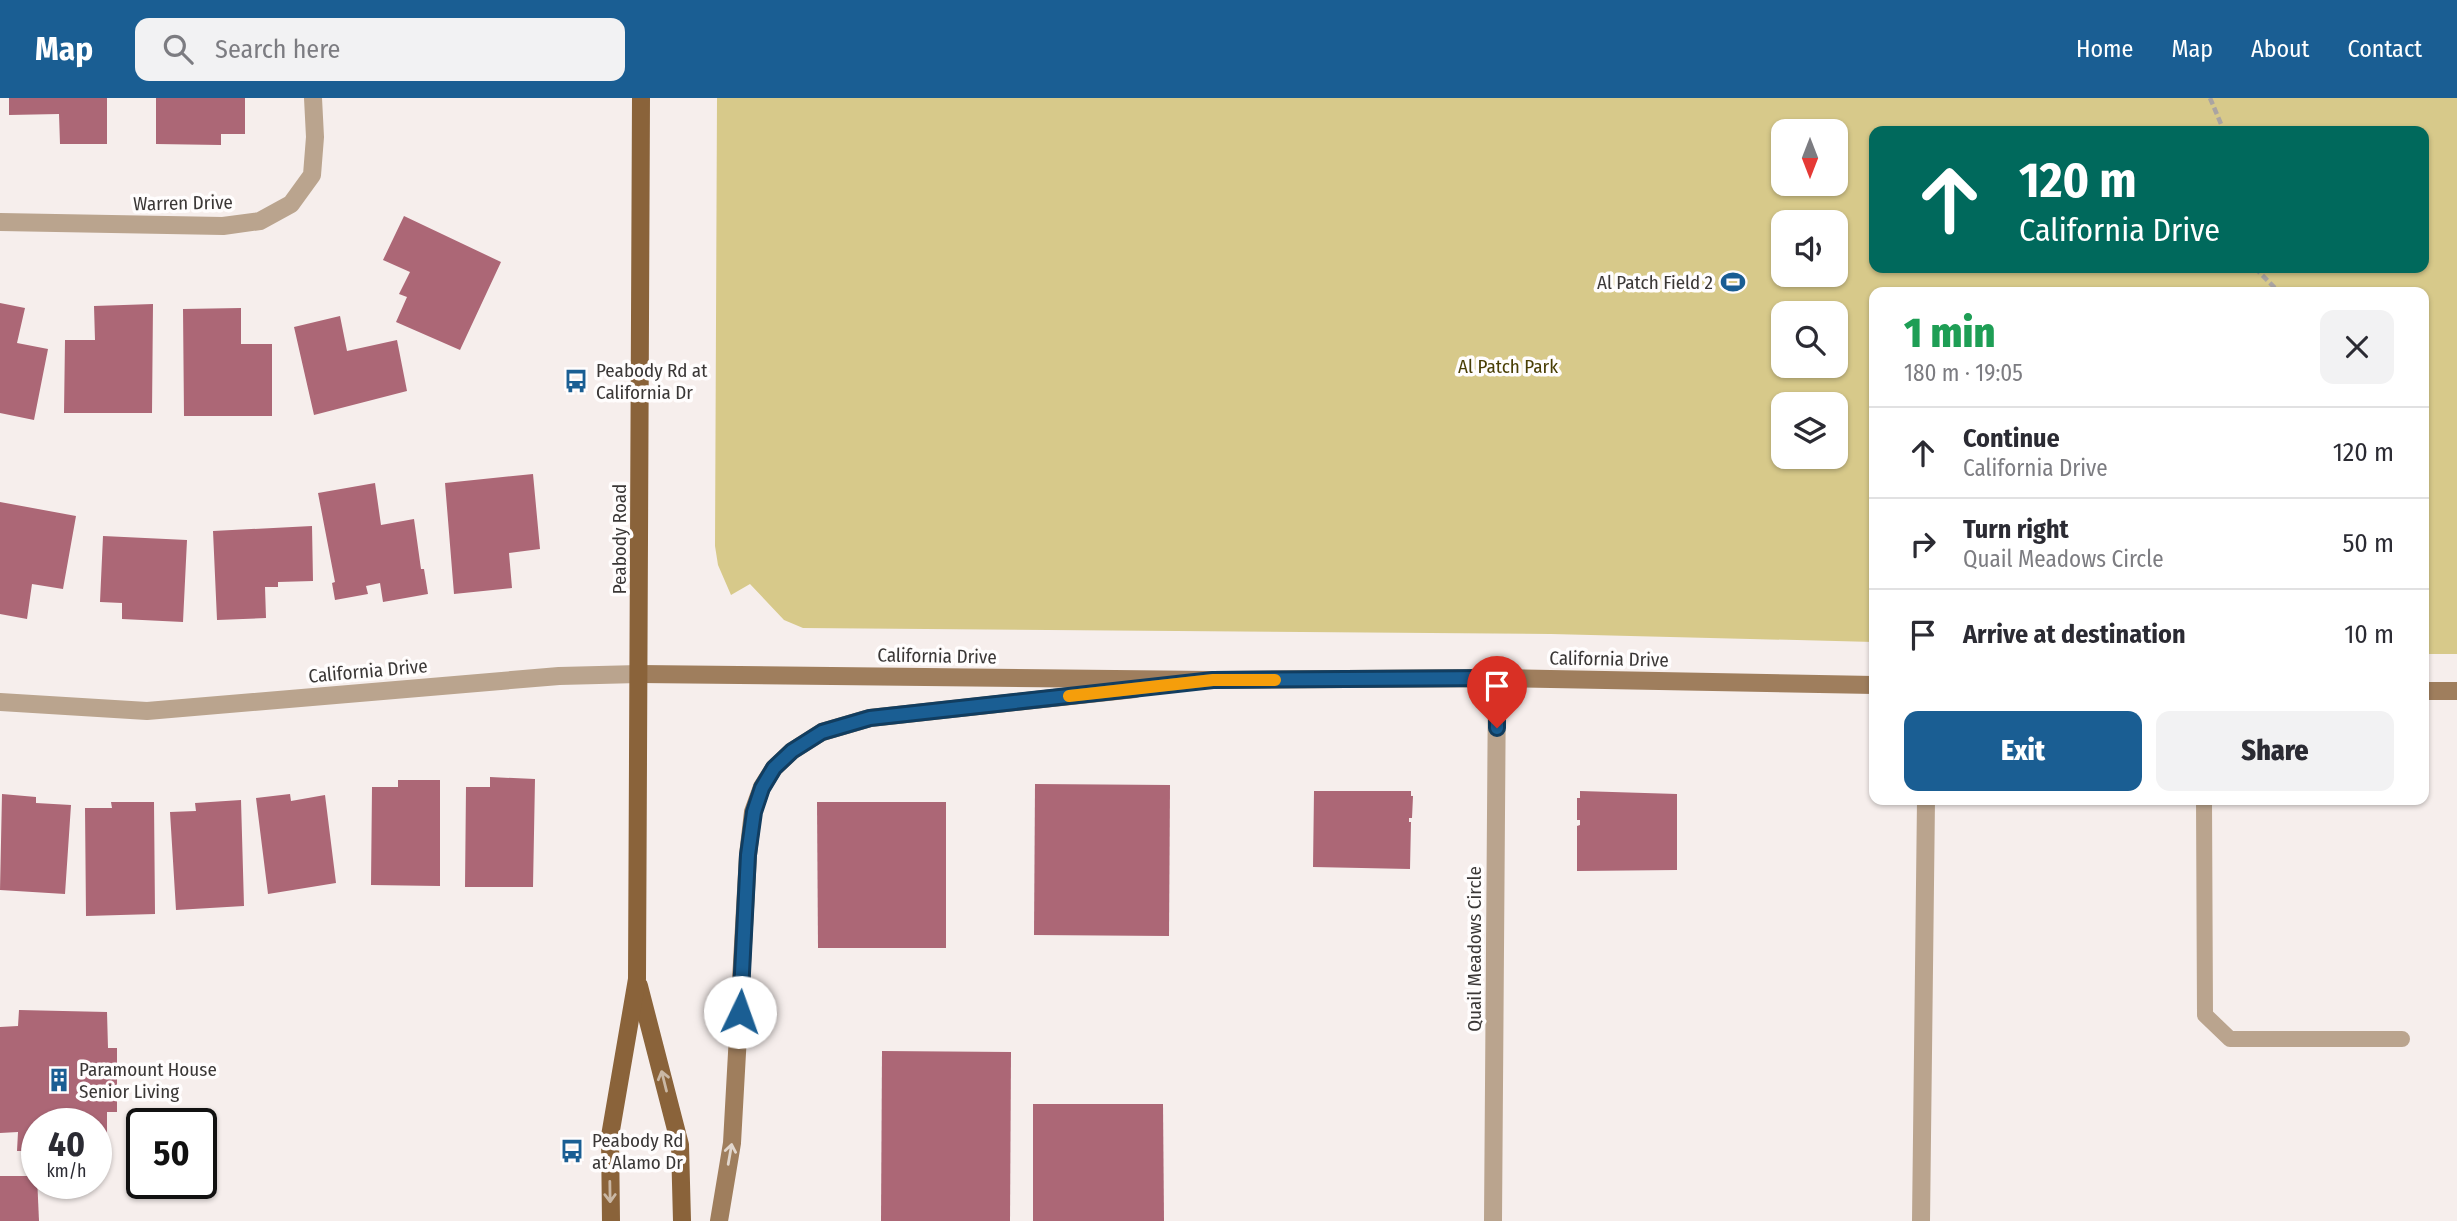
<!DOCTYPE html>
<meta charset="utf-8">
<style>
body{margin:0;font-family:"Fira Sans Condensed",sans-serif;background:#f2f2f3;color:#2b2b33;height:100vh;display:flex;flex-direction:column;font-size:26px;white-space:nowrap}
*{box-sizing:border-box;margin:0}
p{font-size:23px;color:#7c7c81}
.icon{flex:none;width:38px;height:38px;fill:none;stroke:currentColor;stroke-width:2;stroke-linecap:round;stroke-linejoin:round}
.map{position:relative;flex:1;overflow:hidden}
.sheet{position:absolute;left:1869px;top:189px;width:560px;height:518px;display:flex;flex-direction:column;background:#fff;border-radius:14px;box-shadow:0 2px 5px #0004}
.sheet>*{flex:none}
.banner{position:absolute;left:1869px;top:28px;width:560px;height:147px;border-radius:14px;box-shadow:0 2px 5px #0004;background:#00695c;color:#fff;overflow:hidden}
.needle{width:46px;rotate:180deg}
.buttons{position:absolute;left:1771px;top:21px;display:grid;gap:14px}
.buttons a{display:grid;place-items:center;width:77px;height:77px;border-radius:14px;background:#fff;box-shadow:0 2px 5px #0004;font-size:35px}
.speed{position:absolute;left:21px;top:1010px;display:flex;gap:14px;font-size:35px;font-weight:700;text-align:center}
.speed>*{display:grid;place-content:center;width:91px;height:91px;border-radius:50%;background:#fff;box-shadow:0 2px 5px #0004;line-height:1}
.speed small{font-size:18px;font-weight:400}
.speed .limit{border:4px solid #111;border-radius:10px;background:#fff;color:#111}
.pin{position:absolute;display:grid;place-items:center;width:60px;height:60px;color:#fff;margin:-72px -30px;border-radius:50% 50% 50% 0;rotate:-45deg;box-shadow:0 0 7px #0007}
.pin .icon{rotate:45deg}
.me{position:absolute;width:77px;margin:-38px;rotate:3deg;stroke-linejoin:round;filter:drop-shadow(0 0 5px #0008)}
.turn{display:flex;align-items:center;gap:24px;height:147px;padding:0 35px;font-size:32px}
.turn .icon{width:91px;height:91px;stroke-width:2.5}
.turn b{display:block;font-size:49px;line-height:60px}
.round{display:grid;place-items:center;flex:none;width:74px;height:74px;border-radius:14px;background:#f2f2f3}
.head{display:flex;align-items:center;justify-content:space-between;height:119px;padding:0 35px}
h1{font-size:42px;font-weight:800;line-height:52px;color:#1e9e55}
.button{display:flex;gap:14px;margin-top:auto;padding:14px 35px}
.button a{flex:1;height:80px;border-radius:14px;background:#1a5e93;color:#fff;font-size:28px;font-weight:800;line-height:80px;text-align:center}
.button a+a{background:#f2f2f3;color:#2b2b33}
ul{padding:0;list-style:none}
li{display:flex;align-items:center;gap:21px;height:91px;padding:0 35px;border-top:2px solid #e1e1e2}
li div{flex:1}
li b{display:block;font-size:26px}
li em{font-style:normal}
header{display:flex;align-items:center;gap:42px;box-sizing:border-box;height:98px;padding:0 35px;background:#1a5e93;color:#fff}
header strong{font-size:33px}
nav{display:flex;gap:38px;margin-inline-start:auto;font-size:24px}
.search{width:490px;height:63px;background:#f2f2f3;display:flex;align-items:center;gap:18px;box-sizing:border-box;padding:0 24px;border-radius:14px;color:#7c7c81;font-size:26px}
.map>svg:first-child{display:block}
.green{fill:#d7c98a;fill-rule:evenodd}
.building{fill:#ac6776}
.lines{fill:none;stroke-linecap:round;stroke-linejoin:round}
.path{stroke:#aaa4a2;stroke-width:4.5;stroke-dasharray:7 3.5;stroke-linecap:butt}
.lane{stroke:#baa48e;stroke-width:16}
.street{stroke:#baa48e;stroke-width:18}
.secondary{stroke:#9f7e5d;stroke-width:18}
.primary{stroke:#8a633a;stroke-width:18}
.oneway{stroke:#cab8a5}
.oneway2{stroke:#e2d7cd}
.route-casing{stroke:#113d60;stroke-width:18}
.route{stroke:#1a5e93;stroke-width:12}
.slow{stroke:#f59e0b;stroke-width:12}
.labels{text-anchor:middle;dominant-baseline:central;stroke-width:7;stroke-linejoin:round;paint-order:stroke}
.street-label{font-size:19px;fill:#3a3736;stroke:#fffdfd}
.poi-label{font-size:19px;fill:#3a3736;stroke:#fffdfd;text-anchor:start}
.park-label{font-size:19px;fill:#493e04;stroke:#fffdfd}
</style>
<header>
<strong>Map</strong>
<div class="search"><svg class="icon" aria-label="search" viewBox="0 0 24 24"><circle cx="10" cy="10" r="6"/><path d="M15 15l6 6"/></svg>Search here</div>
<nav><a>Home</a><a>Map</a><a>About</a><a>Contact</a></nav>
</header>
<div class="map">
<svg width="2457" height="1123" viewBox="0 0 2457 1123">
<rect width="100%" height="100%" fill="#f6eeec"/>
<!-- green -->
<path class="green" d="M717,0H2457V556H2424V194H1874V544L1551,536L803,530L784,522L750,486L731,497L718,467L715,448ZM1783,33H1836V86H1783ZM1874,33H2424V170H1874ZM1783,124H1836V177H1783ZM1783,215H1836V268H1783ZM1783,306H1836V359H1783Z"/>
<!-- building -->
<g class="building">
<path d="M9,0H107V46H60L59,16L9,17Z"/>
<path d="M156,0H245V36H221V47L156,46Z"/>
<path d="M404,118L501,164L460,252L396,224L407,199L399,196L410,174L383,162Z"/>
<path d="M0,205L25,210L17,245L48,251L34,322L0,315Z"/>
<path d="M153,206L152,315H64L65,242H95L94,208Z"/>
<path d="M241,210V246H272V318H184L183,211Z"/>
<path d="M340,218L347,253L397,242L407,293L314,317L294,229Z"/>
<path d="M533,376L540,451L509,455L512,490L454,496L445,385Z"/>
<path d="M375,385L381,427L414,421L421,471H424L428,496L383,504L380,485L366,488L368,496L335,502L332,485L335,484L318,395Z"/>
<path d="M0,404L76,418L63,491L32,486L27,521L0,516Z"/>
<path d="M312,428L313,483L278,484V489H265L266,520L217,522L213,433Z"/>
<path d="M103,438L187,442L183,524L122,521V505L100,504Z"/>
<path d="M490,679L535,681L533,789H465L466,689H490Z"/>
<path d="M398,682H440V788L371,787L372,689H398Z"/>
<path d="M1035,686L1170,687L1169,838L1034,837Z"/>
<path d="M1314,693H1411V698H1413L1412,720H1409V724H1411L1410,771L1313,769Z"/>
<path d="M1580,693L1677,696V772L1577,773V728L1580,727V722H1577V700H1580Z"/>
<path d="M2,696L36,699V705L71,707L65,796L0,792Z"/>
<path d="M290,696L291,703L325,697L336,785L268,796L256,700Z"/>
<path d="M241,702L244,808L176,812L170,714L196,713L195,705Z"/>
<path d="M111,704H154L155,816L86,818L85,710H112Z"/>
<path d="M817,704H946V850H818Z"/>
<path d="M19,912L107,914L108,950H117V1014H107V1053H96V1026H37V1053H17L18,1034L0,1035V929L18,928Z"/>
<path d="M882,953L1011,954L1010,1123H881Z"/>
<path d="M1033,1006H1163L1164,1123H1033Z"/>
<path d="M0,1078H37L39,1123H0Z"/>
</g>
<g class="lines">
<!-- path -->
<g class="path">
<path d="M2210,0L2224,33"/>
<path d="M2255,170L2279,194"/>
</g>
<!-- lane -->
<path class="lane" d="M2204,702L2205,917L2230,941H2402"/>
<!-- street -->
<g class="street">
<path d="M0,124L223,128L260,123L291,106L312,77L315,39L313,0"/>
<path d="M0,604L147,613L559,578L639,576"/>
<path d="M1493,1123L1497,580"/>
<path d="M1921,1123L1926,702"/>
</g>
<!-- secondary -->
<g class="secondary">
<path d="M639,576L1213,582L1497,580L1874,587"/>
<path d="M2424,593H2457"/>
<path d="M719,1123L732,1045L748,757L753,714L762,689L774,670L792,653L822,634L870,620L1135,591"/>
</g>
<!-- primary -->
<g class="primary">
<path d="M639,888L680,1047L682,1123"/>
<path d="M611,1123L610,1038L637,881L641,0"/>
</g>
</g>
<!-- one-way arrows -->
<defs><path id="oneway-shaft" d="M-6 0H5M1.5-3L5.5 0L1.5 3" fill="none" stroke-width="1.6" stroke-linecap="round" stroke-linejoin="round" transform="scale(1.75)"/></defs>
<g class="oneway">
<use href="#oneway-shaft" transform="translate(664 983) rotate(-104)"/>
<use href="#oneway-shaft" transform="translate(610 1094) rotate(89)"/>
</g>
<use class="oneway2" href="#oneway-shaft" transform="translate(730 1056) rotate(-80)"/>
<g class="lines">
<!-- route casing -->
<g class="route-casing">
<path id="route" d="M740,914L748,757L754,714L762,690L774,670L792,653L822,634L870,620L1213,582L1497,580V630"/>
</g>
<!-- route -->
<use href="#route" class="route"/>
<!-- slow -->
<path class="slow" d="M1069,598L1213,582H1275"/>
</g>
<!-- icons -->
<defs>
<g id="stadium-bare" transform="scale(1.89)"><path d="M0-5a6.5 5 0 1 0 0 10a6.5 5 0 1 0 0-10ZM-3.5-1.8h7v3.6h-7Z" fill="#1a5e93" stroke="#fffdfd" stroke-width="2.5" paint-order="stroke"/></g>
<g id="bus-bare" transform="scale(1.89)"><path d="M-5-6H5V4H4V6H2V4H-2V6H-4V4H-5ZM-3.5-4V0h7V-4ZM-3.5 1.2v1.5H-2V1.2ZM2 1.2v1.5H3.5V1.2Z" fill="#1a5e93" stroke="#fffdfd" stroke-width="2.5" paint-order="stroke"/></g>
<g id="building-bare" transform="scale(1.89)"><path d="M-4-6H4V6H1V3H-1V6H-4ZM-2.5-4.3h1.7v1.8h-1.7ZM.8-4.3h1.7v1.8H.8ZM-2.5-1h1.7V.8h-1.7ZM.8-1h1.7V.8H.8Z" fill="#1a5e93" stroke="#fffdfd" stroke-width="2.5" paint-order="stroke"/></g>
</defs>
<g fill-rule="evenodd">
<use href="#stadium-bare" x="1733" y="184"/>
<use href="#bus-bare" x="576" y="283"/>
<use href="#building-bare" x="59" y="982"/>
<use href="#bus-bare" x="572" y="1053"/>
</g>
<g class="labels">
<!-- street labels -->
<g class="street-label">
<text transform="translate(183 105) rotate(-1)">Warren Drive</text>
<text transform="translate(619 441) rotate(-90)">Peabody Road</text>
<text transform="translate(937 558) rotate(1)">California Drive</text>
<text transform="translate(1609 561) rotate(1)">California Drive</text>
<text transform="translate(368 573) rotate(-5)">California Drive</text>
<text transform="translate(1474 851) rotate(-90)">Quail Meadows Circle</text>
</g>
<!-- poi labels -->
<g class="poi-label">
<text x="1713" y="184" text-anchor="end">Al Patch Field 2</text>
<text x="596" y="272">Peabody Rd at<tspan x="596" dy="22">California Dr</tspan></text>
<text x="79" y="971">Paramount House<tspan x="79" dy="22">Senior Living</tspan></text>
<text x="592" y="1042">Peabody Rd<tspan x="592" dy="22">at Alamo Dr</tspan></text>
</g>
<!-- park labels -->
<g class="park-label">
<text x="1508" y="268">Al Patch Park</text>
</g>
</g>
</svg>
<div class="buttons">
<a><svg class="needle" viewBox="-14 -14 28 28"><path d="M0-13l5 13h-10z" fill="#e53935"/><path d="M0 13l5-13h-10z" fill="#7c7c81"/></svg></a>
<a><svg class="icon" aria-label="sound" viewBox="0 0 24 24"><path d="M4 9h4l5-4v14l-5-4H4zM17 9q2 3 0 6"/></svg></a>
<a><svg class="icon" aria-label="search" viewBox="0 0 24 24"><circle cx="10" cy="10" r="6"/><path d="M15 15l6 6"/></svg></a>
<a><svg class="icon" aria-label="layers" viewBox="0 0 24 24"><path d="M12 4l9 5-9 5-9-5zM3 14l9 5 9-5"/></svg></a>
</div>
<div class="speed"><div>40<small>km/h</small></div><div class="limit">50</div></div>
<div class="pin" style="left:1497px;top:630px;background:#d93025"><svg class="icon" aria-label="arrive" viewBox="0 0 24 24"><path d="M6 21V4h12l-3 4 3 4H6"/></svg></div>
<svg class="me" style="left:740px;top:914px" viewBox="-20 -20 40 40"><circle r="19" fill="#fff"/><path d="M0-13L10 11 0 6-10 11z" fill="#1a5e93"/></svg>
<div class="banner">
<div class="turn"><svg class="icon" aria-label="ahead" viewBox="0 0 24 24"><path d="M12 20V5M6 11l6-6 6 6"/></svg><div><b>120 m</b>California Drive</div></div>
</div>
<section class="sheet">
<div class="head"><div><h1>1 min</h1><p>180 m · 19:05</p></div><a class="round"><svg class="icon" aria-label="close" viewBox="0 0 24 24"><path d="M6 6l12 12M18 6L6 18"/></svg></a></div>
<ul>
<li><svg class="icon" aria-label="ahead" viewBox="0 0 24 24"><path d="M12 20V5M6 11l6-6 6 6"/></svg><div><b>Continue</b><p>California Drive</p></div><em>120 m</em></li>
<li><svg class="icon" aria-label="right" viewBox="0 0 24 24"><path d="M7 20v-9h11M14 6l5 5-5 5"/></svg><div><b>Turn right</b><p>Quail Meadows Circle</p></div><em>50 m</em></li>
<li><svg class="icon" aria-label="arrive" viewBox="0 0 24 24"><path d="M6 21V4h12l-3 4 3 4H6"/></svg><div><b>Arrive at destination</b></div><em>10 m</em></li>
</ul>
<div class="button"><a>Exit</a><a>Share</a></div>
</section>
</div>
